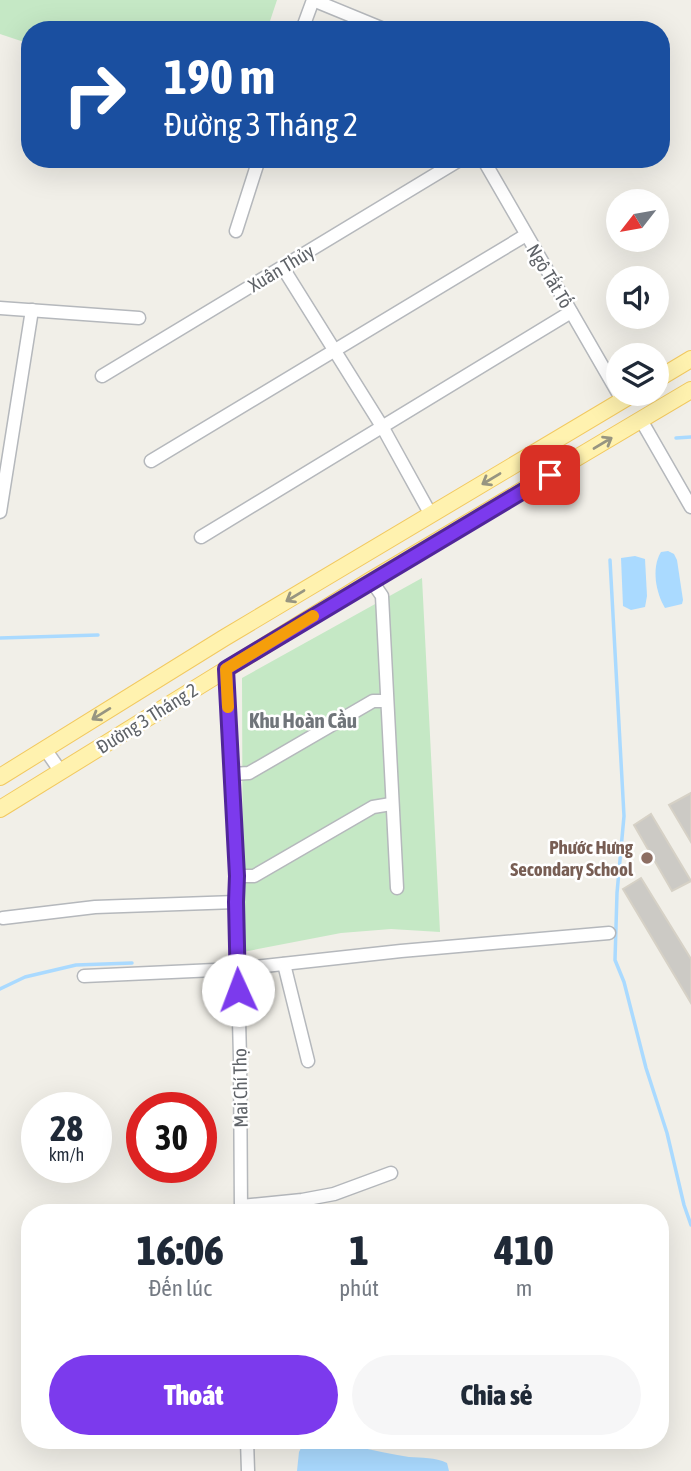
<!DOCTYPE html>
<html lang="vi">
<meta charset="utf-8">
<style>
body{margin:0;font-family:"Asap Condensed",sans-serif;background:#f6f6f7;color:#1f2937;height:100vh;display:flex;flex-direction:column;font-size:26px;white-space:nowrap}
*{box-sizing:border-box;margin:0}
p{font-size:23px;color:#747a83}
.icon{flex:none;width:38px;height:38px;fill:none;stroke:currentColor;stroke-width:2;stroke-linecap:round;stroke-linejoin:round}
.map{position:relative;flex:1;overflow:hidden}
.drawer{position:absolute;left:21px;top:1204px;width:648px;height:245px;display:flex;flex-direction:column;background:#fff;border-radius:28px;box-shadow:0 7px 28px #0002}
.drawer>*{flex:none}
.top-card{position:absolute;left:21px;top:21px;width:649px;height:147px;border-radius:28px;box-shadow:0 7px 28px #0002;background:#1a4fa0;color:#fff;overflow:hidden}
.needle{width:46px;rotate:239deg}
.fabs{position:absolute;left:606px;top:189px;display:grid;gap:14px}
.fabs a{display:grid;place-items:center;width:63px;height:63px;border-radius:50%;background:#fff;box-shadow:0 7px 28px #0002;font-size:35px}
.speed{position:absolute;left:21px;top:1092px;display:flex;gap:14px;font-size:35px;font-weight:700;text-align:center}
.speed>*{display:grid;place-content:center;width:91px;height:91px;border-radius:50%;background:#fff;box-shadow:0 7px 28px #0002;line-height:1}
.speed small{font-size:18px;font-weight:400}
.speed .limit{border:10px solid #d22;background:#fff;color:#111}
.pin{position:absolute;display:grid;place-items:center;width:60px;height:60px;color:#fff;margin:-30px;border-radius:14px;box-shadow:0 4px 10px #0006}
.me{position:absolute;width:77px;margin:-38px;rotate:358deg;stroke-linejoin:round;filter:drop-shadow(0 0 5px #0008)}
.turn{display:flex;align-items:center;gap:24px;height:147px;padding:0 28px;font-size:32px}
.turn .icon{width:91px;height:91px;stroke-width:2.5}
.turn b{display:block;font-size:49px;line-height:60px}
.eta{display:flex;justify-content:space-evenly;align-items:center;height:119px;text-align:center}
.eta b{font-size:42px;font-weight:800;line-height:49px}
.button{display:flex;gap:14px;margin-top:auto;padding:14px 28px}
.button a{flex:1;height:80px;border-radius:42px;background:#7c3aed;color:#fff;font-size:28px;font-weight:800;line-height:80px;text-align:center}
.button a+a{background:#f6f6f7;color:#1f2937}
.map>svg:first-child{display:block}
.green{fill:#c5e8c5}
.water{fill:#aadaff}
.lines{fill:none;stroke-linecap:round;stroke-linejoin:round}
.stream{stroke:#aadaff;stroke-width:3.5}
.building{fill:#cccac5;stroke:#d6d1c6;stroke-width:2}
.minor-casing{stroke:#b5b8bc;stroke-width:15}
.major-casing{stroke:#f2c960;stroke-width:18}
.minor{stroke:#fff;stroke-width:12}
.major{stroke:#fff2af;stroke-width:16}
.oneway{stroke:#979581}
.route-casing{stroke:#51269a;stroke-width:18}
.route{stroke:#7c3aed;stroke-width:12}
.slow{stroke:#f59e0b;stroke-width:12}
.education-dot{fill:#8d6e63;stroke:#fff;stroke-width:2.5}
.labels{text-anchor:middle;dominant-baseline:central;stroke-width:5;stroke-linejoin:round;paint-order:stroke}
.street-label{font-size:19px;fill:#5f6368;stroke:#fff}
.education-label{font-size:19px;font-weight:bold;fill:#785e54;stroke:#fff;text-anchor:end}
.neighbourhood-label{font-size:21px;font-weight:bold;fill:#70757a;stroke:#fff}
</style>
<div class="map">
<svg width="691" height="1471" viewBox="0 0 691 1471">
<rect width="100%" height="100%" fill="#f1efe8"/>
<!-- green -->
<g class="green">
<path d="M0,0H277L267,30H30V44L0,34Z"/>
<path d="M422,578L440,932L391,929L341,933L243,952L242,678Z"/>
</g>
<!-- water -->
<g class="water">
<path d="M668,551L674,554L677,560L683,600L682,604L665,608C656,593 651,568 661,552Z"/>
<path d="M635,556L645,559L647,596L645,607L631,610L623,606L621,558Z"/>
<path d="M305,1440C340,1440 374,1452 409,1457C422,1458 435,1457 447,1463L449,1471H297L299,1452Z"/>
</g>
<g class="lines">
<!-- stream -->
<g class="stream">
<path d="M676,438L691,437"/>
<path d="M610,560L624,816L617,893L615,960L624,982L646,1068L667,1133L684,1205L691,1225"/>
<path d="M0,638L98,635"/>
<path d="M0,989L25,977L76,965L132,963"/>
</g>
</g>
<!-- building -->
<g class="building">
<path d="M691,793V842L669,805Z"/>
<path d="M651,814L691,881L672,891L634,825Z"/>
<path d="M641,878L691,959V1003L623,889Z"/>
</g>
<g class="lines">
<!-- minor casing -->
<g class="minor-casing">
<g id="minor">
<path d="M313,0L386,30"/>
<path d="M302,30L313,0"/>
<path d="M483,159L618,393"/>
<path d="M236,231L259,159"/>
<path d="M283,268L383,428L431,515"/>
<path d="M0,308L139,318"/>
<path d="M102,376L461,159"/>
<path d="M641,420L691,507"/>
<path d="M151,461L526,235"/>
<path d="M0,512L32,310"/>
<path d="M201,537L571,312"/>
<path d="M371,580L382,596L397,888"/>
<path d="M226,669L238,876L236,902L240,1058L241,1213"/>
<path d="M45,749L61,772"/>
<path d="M232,774L249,773L373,701H386"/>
<path d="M238,876H254L373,807L391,804"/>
<path d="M3,918L95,907L236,902"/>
<path d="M284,964L308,1061"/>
<path d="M84,976L237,969L401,951L609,933"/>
<path d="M241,1206L302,1200L334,1194L391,1173"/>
<path d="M247,1440L248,1471"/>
</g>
</g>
<!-- major casing -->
<g class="major-casing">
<g id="major">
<path d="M656,380L691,359"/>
<path d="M0,777L224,638L633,394"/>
<path d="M0,809L371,580L691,390"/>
</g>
</g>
<!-- minor -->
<use href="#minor" class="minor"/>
<!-- major -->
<use href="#major" class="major"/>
</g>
<!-- one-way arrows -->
<defs><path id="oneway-shaft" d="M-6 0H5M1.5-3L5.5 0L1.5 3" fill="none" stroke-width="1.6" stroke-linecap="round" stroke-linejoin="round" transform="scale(1.75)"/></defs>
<g class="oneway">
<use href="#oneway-shaft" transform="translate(603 443) rotate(-31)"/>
<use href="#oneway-shaft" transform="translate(491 479) rotate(149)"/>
<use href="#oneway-shaft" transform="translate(295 596) rotate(149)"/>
<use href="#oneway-shaft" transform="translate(101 714) rotate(148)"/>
</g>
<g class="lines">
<!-- route casing -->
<g class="route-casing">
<path id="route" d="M238,990L236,902L237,876L226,669L550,475"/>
</g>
<!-- route -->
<use href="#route" class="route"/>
<!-- slow -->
<path class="slow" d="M228,707L226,669L313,616"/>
</g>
<!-- markers -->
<circle class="education-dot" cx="647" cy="858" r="7"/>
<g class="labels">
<!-- street labels -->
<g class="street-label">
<text transform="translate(281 268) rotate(-31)">Xuân Thủy</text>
<text transform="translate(550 276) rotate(59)">Ngô Tất Tố</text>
<text transform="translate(147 718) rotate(-32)">Đường 3 Tháng 2</text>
<text transform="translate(240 1088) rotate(-91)">Mai Chí Thọ</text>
</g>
<!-- education labels -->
<g class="education-label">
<text x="633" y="847">Phước Hưng<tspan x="633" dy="22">Secondary School</tspan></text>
</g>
<!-- neighbourhood labels -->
<g class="neighbourhood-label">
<text x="303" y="720">Khu Hoàn Cầu</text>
</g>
</g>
</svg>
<div class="fabs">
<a><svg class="needle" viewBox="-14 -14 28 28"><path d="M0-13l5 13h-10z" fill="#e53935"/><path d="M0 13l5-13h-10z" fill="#747a83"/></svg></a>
<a><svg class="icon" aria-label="sound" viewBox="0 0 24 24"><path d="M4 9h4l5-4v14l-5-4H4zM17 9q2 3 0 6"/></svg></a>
<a><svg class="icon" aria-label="layers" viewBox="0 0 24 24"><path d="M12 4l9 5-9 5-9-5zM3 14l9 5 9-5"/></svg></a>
</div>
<div class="speed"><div>28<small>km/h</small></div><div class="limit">30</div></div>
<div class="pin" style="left:550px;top:475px;background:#d93025"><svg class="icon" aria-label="arrive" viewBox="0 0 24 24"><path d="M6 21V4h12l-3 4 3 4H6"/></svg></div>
<svg class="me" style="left:238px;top:990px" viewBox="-20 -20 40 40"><circle r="19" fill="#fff"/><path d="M0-13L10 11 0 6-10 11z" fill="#7c3aed"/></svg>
<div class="top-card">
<div class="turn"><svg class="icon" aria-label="right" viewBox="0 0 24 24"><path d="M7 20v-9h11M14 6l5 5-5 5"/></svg><div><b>190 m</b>Đường 3 Tháng 2</div></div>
</div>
<section class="drawer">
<div class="eta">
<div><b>16:06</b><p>Đến lúc</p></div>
<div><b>1</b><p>phút</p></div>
<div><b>410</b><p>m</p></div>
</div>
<div class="button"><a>Thoát</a><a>Chia sẻ</a></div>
</section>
</div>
